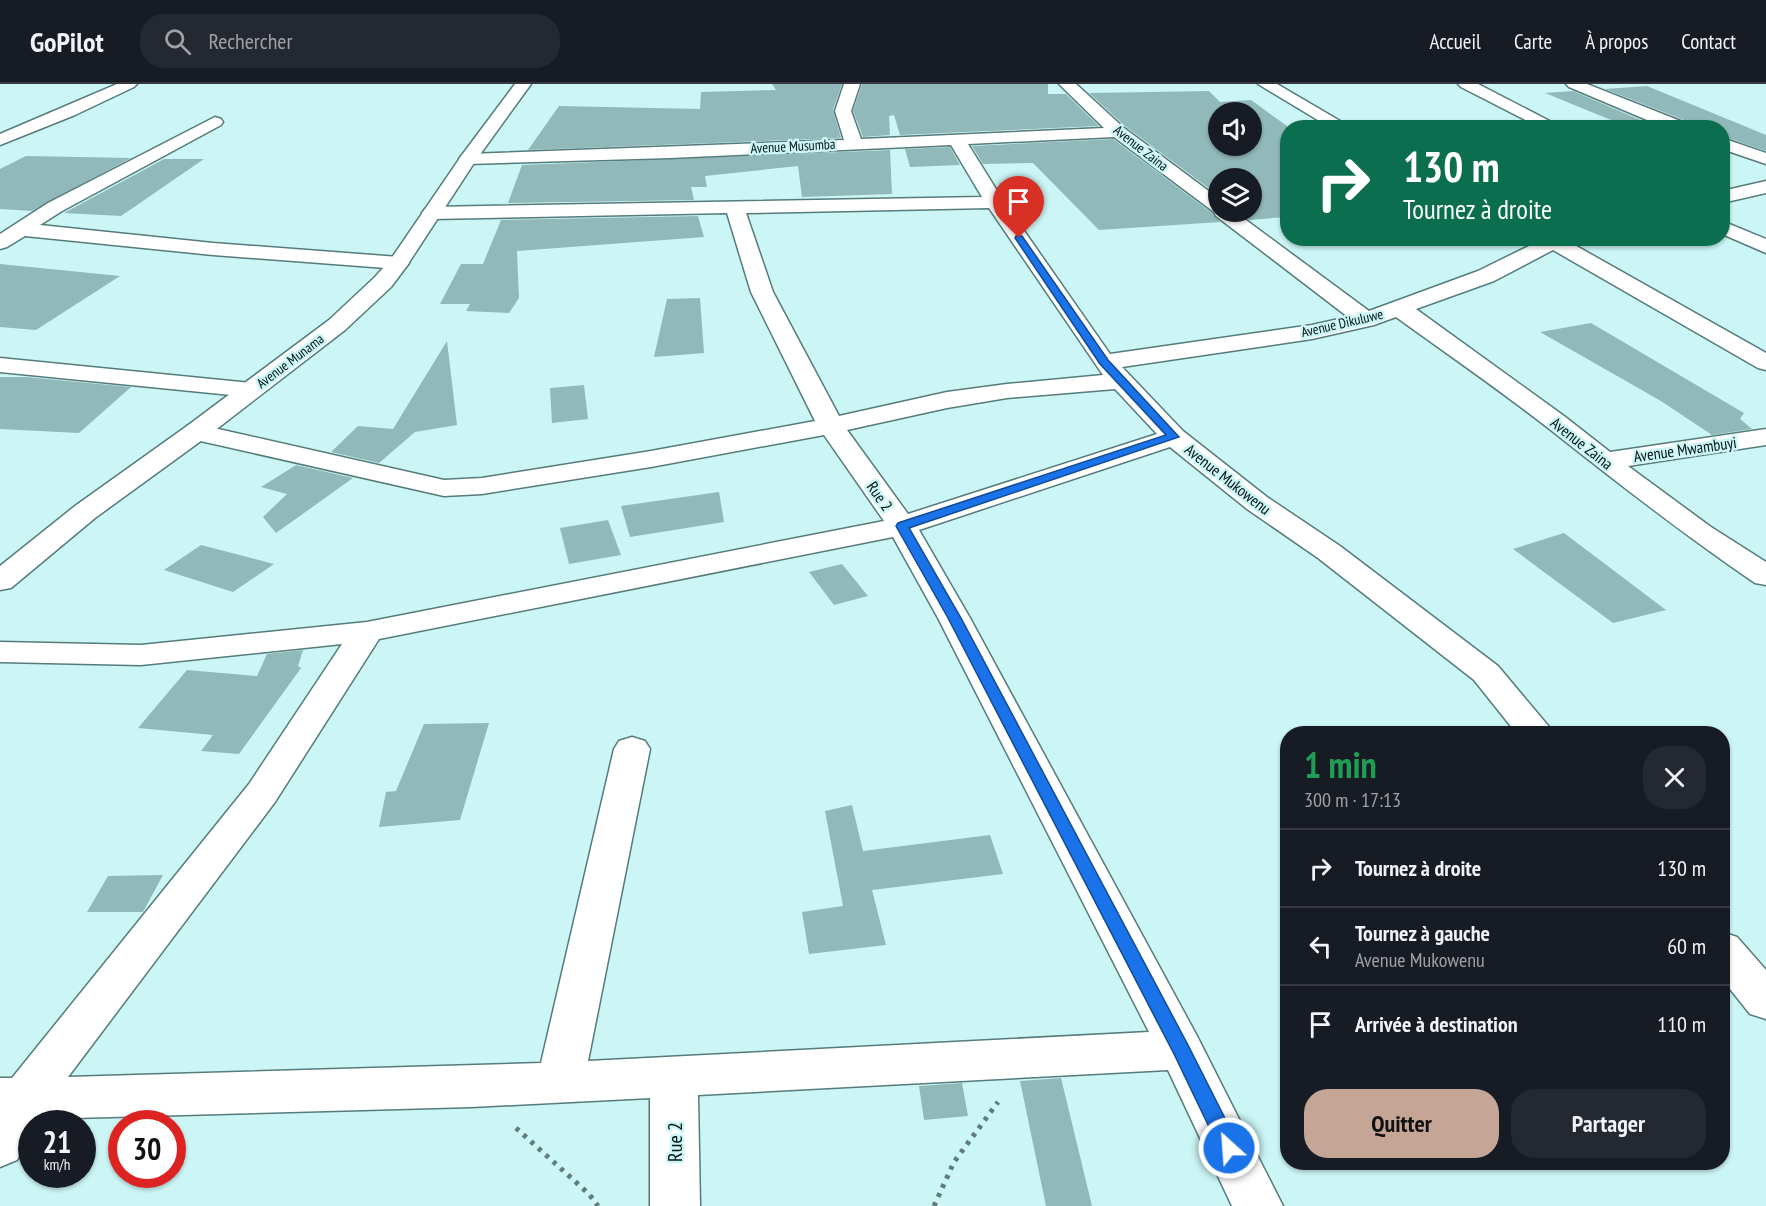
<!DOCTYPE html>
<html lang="fr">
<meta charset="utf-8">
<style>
body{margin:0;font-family:"PT Sans Narrow",sans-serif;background:#242831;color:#f1f3f6;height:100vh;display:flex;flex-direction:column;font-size:22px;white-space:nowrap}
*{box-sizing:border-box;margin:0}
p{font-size:20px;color:#9ea1a6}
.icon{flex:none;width:33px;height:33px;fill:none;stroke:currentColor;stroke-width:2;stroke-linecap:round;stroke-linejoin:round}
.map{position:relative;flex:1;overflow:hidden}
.sheet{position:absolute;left:1280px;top:642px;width:450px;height:444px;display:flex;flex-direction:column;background:#171b24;border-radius:24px;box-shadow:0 2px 4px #0004}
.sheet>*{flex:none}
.guide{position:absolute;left:1280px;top:36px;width:450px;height:126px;border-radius:24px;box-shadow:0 2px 4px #0004;background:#0b6e4f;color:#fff;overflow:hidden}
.buttons{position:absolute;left:1208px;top:18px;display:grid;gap:12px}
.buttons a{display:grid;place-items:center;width:54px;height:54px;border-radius:50%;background:#171b24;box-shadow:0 2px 4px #0004;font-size:30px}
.speed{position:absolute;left:18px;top:1026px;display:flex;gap:12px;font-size:30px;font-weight:700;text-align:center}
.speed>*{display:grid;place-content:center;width:78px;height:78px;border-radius:50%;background:#171b24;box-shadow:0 2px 4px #0004;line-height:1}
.speed small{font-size:15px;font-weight:400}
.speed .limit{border:9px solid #d22;background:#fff;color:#111}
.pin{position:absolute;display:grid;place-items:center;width:51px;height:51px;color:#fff;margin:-62px -26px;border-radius:50% 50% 50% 0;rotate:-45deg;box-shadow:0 0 6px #0007}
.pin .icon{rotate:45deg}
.me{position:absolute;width:66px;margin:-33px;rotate:334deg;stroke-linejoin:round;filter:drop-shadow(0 0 4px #0008)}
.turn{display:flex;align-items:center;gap:21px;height:126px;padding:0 24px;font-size:27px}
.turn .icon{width:78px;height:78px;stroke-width:2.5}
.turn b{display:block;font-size:42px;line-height:51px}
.round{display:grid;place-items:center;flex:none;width:63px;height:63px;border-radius:24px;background:#242831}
.head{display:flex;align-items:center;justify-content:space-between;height:102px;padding:0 24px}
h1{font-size:36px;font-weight:800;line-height:45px;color:#1e9e55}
.button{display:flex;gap:12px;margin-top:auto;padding:12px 24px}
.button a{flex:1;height:69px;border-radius:24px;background:#c4a596;color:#111;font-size:24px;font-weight:800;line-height:69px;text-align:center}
.button a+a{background:#242831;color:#f1f3f6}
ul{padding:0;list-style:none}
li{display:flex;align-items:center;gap:18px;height:78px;padding:0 24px;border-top:2px solid #363941}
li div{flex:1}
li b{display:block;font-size:22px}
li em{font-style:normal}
header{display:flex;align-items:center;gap:36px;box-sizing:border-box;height:84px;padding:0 30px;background:#171b24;border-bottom:2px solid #363941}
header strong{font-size:28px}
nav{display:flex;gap:33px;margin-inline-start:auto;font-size:21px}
.search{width:420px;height:54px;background:#242831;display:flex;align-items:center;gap:15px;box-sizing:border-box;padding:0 21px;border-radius:24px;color:#9ea1a6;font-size:22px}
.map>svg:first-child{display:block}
.building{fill:#92b9b9;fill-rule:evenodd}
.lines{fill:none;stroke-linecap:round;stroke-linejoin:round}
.minor-casing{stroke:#557b7b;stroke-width:3}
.tertiary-casing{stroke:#557b7b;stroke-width:3}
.path{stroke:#627c7c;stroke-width:5;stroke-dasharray:4 6;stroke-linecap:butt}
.minor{fill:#fff;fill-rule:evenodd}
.tertiary{fill:#fff;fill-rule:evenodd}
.route{fill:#1a73e8;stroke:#114b97;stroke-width:1.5}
.labels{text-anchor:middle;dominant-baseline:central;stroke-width:5;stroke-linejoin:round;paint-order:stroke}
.far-street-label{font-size:14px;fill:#051313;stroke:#ccf5f5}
.street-label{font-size:16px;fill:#051313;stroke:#ccf5f5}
.near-street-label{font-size:20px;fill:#051313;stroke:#ccf5f5}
</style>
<header>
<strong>GoPilot</strong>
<div class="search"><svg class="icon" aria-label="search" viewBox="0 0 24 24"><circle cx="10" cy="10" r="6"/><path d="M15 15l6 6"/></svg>Rechercher</div>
<nav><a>Accueil</a><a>Carte</a><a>À propos</a><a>Contact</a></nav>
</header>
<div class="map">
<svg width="1766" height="1122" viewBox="0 0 1766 1122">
<rect width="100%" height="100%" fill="#ccf5f5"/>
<!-- building -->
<g class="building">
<path d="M772,0H842L833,26L841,54L528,66L559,22L700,25L701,8L776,6Z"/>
<path d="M862,0H1048V10H1066L1099,42L900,51L894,31L889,32L890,51L863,53L853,27Z"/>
<path d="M1647,2L1766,51V67L1722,52V44H1692L1689,38L1605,5Z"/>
<path d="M1209,7L1220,18L1251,16L1287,42V133L1249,136L1238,128H1251V94H1218V111L1125,42L1089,9ZM1218,28H1251V62H1218Z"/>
<path d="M1573,7L1659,44L1628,43L1545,9Z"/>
<path d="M1113,55L1212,129L1220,138L1099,146L1033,79L983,80L972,62Z"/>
<path d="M950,63L960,81L910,83L905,65Z"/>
<path d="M890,66L892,110L802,113L798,82L705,92L707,103H691L694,116L508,119L522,81Z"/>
<path d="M26,72L131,74L32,127L0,125V85Z"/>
<path d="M164,75H204L121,132L64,129Z"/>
<path d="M698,132L704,153L517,167L519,214L509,229L466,227L470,220H440L461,180H483L501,136Z"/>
<path d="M0,180L120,192L36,246L0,243Z"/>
<path d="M700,214L704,269L654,273L667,215Z"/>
<path d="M1591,239L1744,329L1740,335L1752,345L1712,351L1661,317L1540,248Z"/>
<path d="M447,257L457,341L415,348L379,379L331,368L358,342L393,345Z"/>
<path d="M0,293H26L131,303L79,349L0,345Z"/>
<path d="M584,301L588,335L552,339L550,304Z"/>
<path d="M296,381L353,394L276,449L263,433L287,410L261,403Z"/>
<path d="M719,408L724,438L630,453L621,422Z"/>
<path d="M608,436L621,471L569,480L560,444Z"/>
<path d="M1564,449L1666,526L1613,539L1513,465Z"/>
<path d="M201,461L274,480L233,508L164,486Z"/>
<path d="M842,480L868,512L834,521L809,488Z"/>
<path d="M303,566L298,582L301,584L239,670L201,667L213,651L138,644L187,586L257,592L267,570Z"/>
<path d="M489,639L460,736L379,743L386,708L396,707L424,640Z"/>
<path d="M852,721L863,767L990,751L1003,790L872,806L886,861L809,870L802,828L843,822L825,727Z"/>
<path d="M163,791L143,828H87L108,792Z"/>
<path d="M1061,994L1092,1122H1046L1020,997Z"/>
<path d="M962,999L968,1032L924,1036L919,1002Z"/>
</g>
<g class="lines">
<!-- minor casing -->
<g class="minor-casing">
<g id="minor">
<path d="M117,0H137L134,3L75,31L0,61V50Z"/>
<path d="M844,0H860L851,27L861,55L1104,44L1059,0H1076L1124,44L1218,114V128H1235L1369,227L1478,187L1539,157L1537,154H1576L1571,159L1766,269V286L1758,284L1553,166L1494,197L1416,225L1564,332L1610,368L1766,345V361L1628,382L1711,443L1766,478V501L1755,499C1683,450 1615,397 1547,343C1498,305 1446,269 1396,233L1374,241L1312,255L1122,283L1183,347L1267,413L1340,462L1498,582L1555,650H1517L1474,596L1318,474L1247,425L1170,363L919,446L970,534L1197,952L1283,1122H1232L1168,986L698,1011L700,1122H650V1014L471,1023L38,1035L35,1040H32V1047L17,1076L0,1083V994H12L249,700L342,560L141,581L0,578V558L141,561L367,538L884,437L824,351L651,383L482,410L444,412L196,356L187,354L183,348L187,342L196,340L444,396L482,394L651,367L815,337L751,208L727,129L432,135L425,133L422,129L425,125L432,123L982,113L951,61L670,74L468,80L462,79L459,75L462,71L468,70L844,56L835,27ZM1114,53L1214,128L1216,132L1348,233L1312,241L1110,270L1004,118L968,60ZM989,124L1103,291L1007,300L947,308L839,332L773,208L746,129ZM1115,305L1157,350L908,430L847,346L947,324L1007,314ZM893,453L938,534L1149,948L588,977L650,665L645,657L632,653L619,657L614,665L541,979L68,993L275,718L379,555Z"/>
<path d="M1258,0H1277L1352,44H1331Z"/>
<path d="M1458,0H1478L1563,44H1541L1461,3Z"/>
<path d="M1566,0H1587L1688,40L1690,44H1666L1569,3Z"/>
<path d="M215,33L221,35L223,38L221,41L62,127L40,141L213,159L399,173L406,175L409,179L406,183L399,185L213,171L25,152L7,163L0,165V150L48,119Z"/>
<path d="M1722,54L1766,69V80L1722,65Z"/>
<path d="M1766,97V109L1722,119V107Z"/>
<path d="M1722,137L1766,155V169L1722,150Z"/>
<path d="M0,274L251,299L260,301L263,306L260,311L251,313L0,288Z"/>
<path d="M1722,848L1737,853L1766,886V935L1750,930L1722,895Z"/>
</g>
</g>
<!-- tertiary casing -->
<g class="tertiary-casing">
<path id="tertiary" d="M515,0H531L476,76L406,183L391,203L345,246L205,354L95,434L11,504L0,506V482L75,422L187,342L329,236L375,193L391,175L462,71Z"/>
</g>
<!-- path -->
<g class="path">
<path d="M516,1044L589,1110L598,1122"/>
<path d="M934,1122L954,1078L998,1018"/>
</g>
<!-- minor -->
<use href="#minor" class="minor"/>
<!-- tertiary -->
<use href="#tertiary" class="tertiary"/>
</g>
<!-- route -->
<path class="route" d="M1016,152H1022L1108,276L1179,353L909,444L961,534L1188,961L1240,1064L1237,1070L1229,1073L1222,1070L1174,970L948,534L896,442L898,439L1166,351L1100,280L1015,154Z"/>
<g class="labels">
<!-- far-street labels -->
<g class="far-street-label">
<text transform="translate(793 62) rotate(-3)">Avenue Musumba</text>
<text transform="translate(1141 64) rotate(38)">Avenue Zaina</text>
<text transform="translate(1342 239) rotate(-13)">Avenue Dikuluwe</text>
<text transform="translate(290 277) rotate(-37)">Avenue Munama</text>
</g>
<!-- street labels -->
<g class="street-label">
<text transform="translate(1582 359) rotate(38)">Avenue Zaina</text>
<text transform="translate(1685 365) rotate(-8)">Avenue Mwambuyi</text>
<text transform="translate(1228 395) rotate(38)">Avenue Mukowenu</text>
<text transform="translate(880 412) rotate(55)">Rue 2</text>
</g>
<!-- near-street labels -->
<g class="near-street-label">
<text transform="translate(675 1058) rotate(-90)">Rue 2</text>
</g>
</g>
</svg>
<div class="buttons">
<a><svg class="icon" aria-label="sound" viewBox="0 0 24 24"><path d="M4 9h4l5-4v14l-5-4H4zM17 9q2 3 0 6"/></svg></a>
<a><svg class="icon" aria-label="layers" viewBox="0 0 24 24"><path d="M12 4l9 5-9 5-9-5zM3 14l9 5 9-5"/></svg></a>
</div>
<div class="speed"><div>21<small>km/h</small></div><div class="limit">30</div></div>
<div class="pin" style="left:1019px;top:154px;background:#d93025"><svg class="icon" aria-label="arrive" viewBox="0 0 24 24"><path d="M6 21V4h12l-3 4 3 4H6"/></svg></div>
<svg class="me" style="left:1229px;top:1064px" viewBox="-20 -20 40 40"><circle r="17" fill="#1a73e8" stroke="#fff" stroke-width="3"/><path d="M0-11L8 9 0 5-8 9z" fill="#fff"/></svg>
<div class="guide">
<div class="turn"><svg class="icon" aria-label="right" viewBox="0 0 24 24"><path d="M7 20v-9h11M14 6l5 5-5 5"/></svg><div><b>130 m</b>Tournez à droite</div></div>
</div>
<section class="sheet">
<div class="head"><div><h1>1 min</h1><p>300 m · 17:13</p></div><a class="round"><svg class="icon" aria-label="close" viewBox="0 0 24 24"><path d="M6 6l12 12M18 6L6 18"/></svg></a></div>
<ul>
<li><svg class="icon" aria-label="right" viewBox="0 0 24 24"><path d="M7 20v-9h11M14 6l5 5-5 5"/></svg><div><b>Tournez à droite</b></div><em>130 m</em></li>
<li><svg class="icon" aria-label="left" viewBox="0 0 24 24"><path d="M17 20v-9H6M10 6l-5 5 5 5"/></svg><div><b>Tournez à gauche</b><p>Avenue Mukowenu</p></div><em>60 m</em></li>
<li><svg class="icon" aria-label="arrive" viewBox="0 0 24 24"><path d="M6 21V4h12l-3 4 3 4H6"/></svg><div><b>Arrivée à destination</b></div><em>110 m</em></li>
</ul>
<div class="button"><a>Quitter</a><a>Partager</a></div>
</section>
</div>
